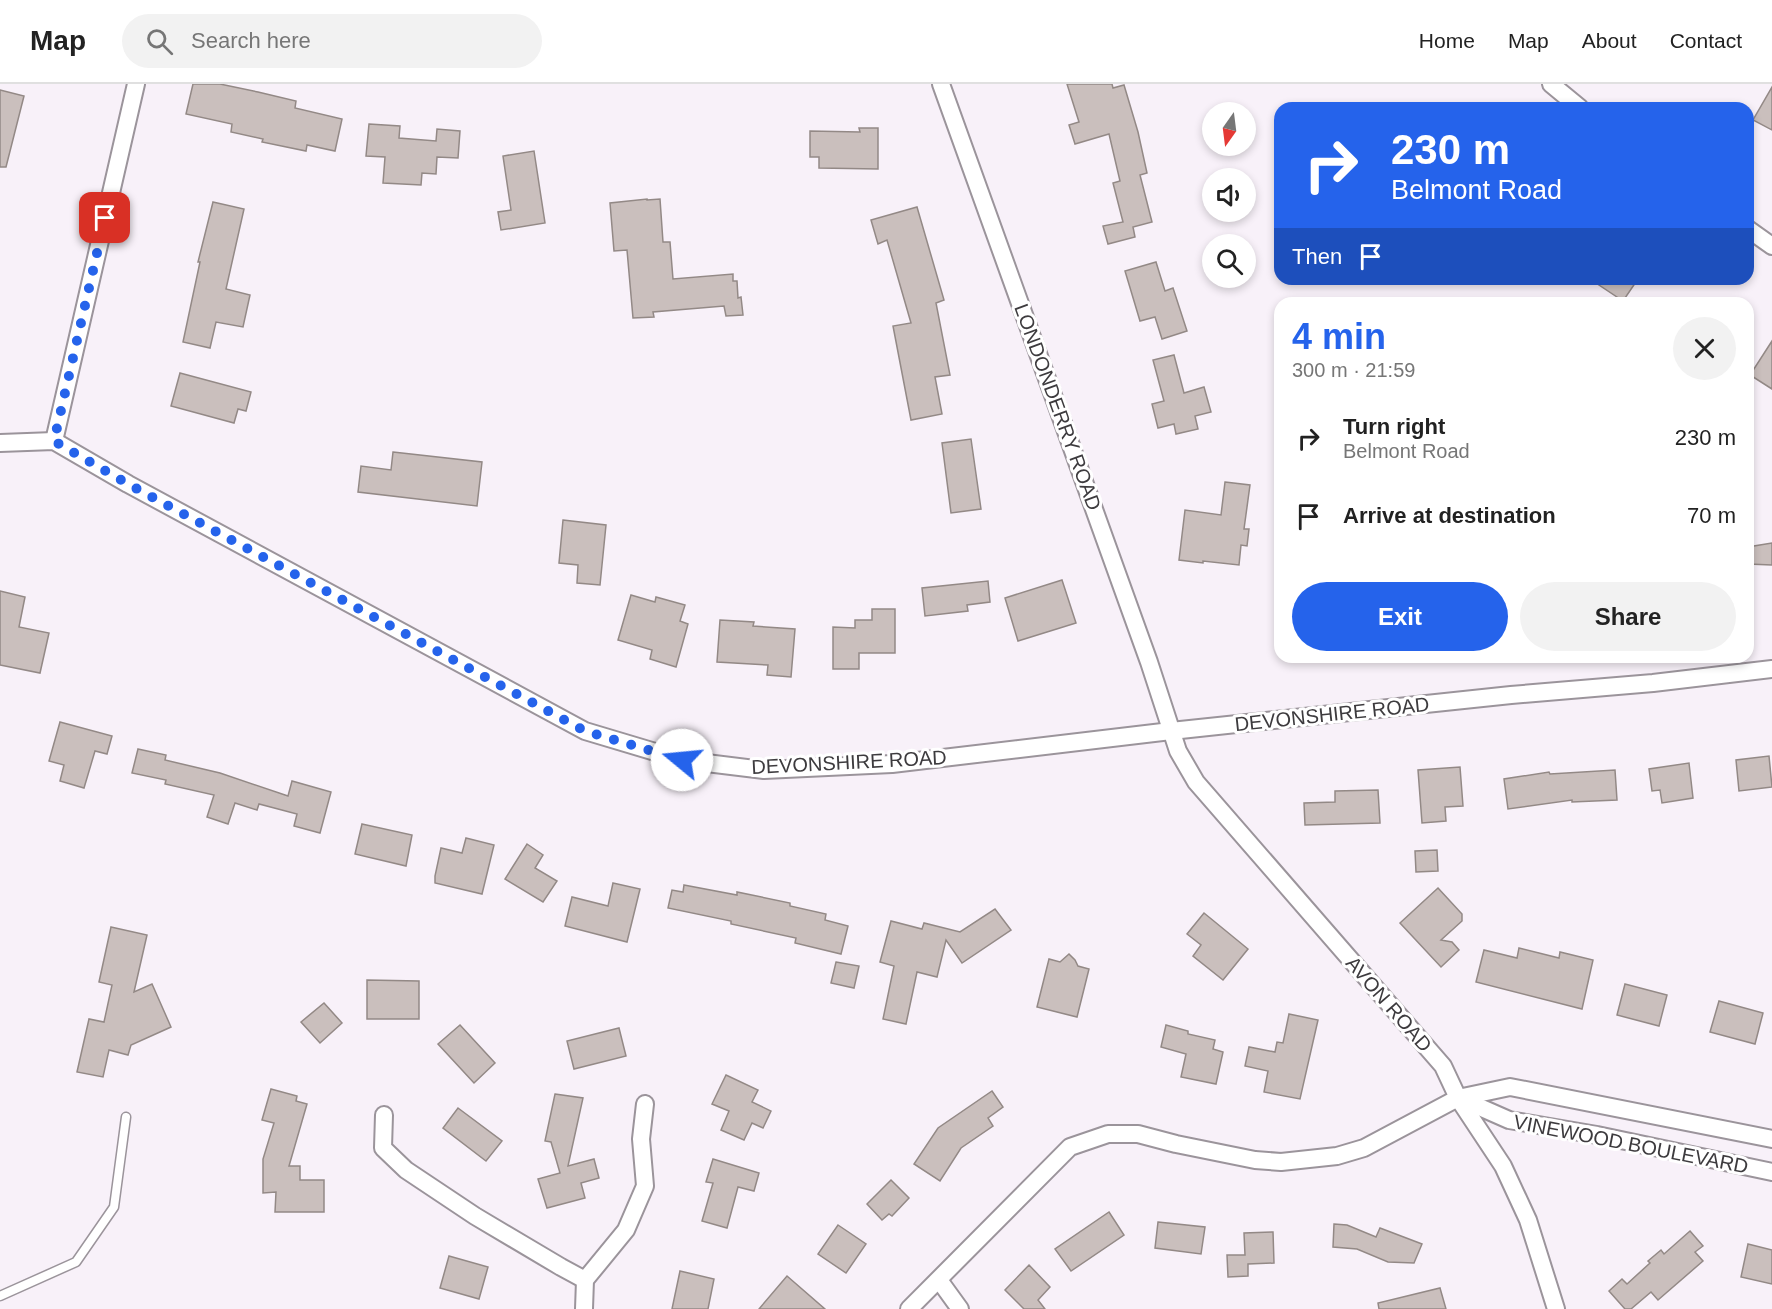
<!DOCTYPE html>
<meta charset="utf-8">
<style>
body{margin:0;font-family:Arial,sans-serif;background:#f2f2f2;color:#222;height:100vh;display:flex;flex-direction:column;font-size:22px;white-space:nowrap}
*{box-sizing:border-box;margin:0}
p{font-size:20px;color:#767676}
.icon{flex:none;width:33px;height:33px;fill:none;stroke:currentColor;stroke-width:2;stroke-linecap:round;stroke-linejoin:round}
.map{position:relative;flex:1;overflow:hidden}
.drawer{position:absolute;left:1274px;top:213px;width:480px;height:366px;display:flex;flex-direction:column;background:#fff;border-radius:18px;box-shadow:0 3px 9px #0003}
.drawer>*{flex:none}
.banner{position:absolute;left:1274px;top:18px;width:480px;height:183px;border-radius:18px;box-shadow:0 3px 9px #0003;background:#2563eb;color:#fff;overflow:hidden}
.needle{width:39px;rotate:194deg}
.fabs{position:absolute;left:1202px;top:18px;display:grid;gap:12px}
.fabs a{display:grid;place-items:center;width:54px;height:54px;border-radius:50%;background:#fff;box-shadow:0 3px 9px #0003;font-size:30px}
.pin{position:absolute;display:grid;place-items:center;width:51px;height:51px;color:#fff;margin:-26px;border-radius:12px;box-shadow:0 3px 9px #0006}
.me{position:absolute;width:66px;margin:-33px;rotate:287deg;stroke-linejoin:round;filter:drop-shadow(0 0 4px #0008)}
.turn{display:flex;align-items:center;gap:21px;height:126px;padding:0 18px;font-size:27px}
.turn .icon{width:78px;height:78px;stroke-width:2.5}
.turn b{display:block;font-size:42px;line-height:51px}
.then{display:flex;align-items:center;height:57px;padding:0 18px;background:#0003;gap:12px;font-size:22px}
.round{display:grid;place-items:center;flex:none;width:63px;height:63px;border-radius:32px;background:#f2f2f2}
.overview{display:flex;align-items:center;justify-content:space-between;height:102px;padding:0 18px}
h1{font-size:36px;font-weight:700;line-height:45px;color:#2563eb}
.button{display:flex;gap:12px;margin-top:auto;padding:12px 18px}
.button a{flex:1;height:69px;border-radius:36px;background:#2563eb;color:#fff;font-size:24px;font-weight:700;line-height:69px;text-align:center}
.button a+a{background:#f2f2f2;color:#222}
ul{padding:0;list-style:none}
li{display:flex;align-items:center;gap:18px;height:78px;padding:0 18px}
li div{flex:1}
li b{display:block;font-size:22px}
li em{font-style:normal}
header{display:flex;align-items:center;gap:36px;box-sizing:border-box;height:84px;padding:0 30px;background:#fff;border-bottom:2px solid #e0e0e0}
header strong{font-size:28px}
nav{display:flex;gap:33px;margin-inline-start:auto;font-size:21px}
.search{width:420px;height:54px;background:#f2f2f2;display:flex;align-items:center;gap:15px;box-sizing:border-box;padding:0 21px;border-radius:33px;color:#767676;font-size:22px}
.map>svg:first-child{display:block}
.building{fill:#cabfbd;stroke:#938986;stroke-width:1.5}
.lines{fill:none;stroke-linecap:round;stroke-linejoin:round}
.lane-casing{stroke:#9b949b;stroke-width:11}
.street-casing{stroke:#9b949b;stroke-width:20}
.lane{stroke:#fff;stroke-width:8}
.street{stroke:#fff;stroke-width:16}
.route{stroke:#2563eb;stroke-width:10;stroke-dasharray:0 18}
.labels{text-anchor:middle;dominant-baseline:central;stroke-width:6;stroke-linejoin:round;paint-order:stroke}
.street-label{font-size:20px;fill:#3d3b3e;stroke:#fff}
</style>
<header>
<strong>Map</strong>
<div class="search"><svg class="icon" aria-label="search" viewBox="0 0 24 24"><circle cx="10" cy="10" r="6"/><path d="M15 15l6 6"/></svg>Search here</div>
<nav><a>Home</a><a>Map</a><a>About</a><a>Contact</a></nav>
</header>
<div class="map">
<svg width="1772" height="1225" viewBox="0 0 1772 1225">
<rect width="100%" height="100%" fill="#f8f1f9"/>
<!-- building -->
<g class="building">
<path d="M193,0H220L258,8L296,17L295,24L342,35L335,67L307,61L306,67L262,58L263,55L231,48L232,40L186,30Z"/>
<path d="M1067,0H1112L1113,4L1124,1L1138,48L1147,89L1140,91L1152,138L1133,143L1135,153L1108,160L1103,142L1123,138L1113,99L1120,97L1109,50L1075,60L1069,41L1079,38Z"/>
<path d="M1772,3V46L1753,36Z"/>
<path d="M0,6L24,12L6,83H0Z"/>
<path d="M369,40L400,42L399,54L436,57L437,45L460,47L458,74L437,73L436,90L422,89L421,101L383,99L385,73L366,72Z"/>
<path d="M859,44H878V85L819,84V73H810V47L860,48Z"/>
<path d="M534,67L545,139L501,146L498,128L511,126L503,72Z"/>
<path d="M647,115V116L660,115L663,158H670L673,195L733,190V197H737L738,214L741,213L743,231L726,232L724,222L653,228L654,233L633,234L627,166L614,167L610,119Z"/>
<path d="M213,118L244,125L226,205L250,211L243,243L216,238L210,264L183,258L200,178H198Z"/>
<path d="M917,123L944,216L936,219L950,291L935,293L942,330L911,336L893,242L911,239L887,156L878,160L871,136Z"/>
<path d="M1156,178L1165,207L1173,204L1187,247L1162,255L1155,233L1140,237L1125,187Z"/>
<path d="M1590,195H1638L1623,217Z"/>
<path d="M1772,257V305L1750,291Z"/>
<path d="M1174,271L1184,309L1204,303L1211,328L1195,332L1198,345L1176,350L1174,340L1158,344L1152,320L1164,317L1153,276Z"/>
<path d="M180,289L251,308L246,327L238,325L234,339L171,322Z"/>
<path d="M971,355L981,425L951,429L942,359Z"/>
<path d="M393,368L482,378L477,422L358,408L361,382L391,386Z"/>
<path d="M1225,398L1250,401L1244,445H1249L1247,462L1241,461L1239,481L1203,477V479L1179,476L1185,426L1221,431Z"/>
<path d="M563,436L606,441L600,501L577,499L578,481L559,479Z"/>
<path d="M1772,459V481L1748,480V463Z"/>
<path d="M1062,496L1076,539L1018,557L1005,514Z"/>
<path d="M988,497L990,518L967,521L968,527L925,532L922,504Z"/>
<path d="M0,507L25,513L19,543L49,549L40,589L0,581Z"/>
<path d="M631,511L655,518L656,513L685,521L680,537L688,540L676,583L650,575L652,566L618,556Z"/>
<path d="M872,525H895V569H859V585H833V543L855,544V536H872Z"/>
<path d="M720,536L754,538L753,542L795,545L791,593L767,591L768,581L717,578Z"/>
<path d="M60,638L112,652L107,670L95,667L84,704L60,697L64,681L49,677Z"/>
<path d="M138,665L166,671L165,676L220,689L288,712L292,697L331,708L320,749L294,742L297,730L259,720L257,726L235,719L228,740L207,733L214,711L165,700L166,696L132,689Z"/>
<path d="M1769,672L1772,703L1739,707L1736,676Z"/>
<path d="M1689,679L1693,714L1662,719L1660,706L1652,707L1649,685Z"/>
<path d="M1460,683L1463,722L1445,723L1446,737L1422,739L1418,686Z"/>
<path d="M1615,686L1617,716L1572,718V716L1508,725L1504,695L1549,688L1550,690Z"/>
<path d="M1378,706L1380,739L1305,741L1304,719L1335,718V707Z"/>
<path d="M362,740L412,751L406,782L355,770Z"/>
<path d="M466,754L494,761L482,810L435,799V792L441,764L462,769Z"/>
<path d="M527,760L543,771L535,784L557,797L543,818L505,795Z"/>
<path d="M1437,766L1438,787L1416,788L1415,767Z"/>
<path d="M613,799L640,805L627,858L565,842L572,813L608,822Z"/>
<path d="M684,801L737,811V808L790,819V822L826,830L825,836L848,842L841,870L795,859L796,854L731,840V837L668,824L672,806L683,808Z"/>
<path d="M1438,804L1462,830V837L1441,856L1452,858L1459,866L1441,883L1400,839Z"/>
<path d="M995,825L1011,846L962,879L946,856L937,893L917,888L906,940L883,935L894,882L880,878L891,837L922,845L924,839L960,848Z"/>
<path d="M1204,829L1248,865L1223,896L1193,872L1201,861L1187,850Z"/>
<path d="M111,843L147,851L134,908L152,900L171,943L131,961L128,971L109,966L103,993L77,988L89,935L104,938L112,901L99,898Z"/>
<path d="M1519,864L1559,874L1560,868L1593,876L1582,925L1476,898L1484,866L1517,874Z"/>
<path d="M1069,870L1075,876L1078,882L1089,885L1077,933L1037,923L1049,875L1060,878Z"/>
<path d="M836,878L859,882L854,904L831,899Z"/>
<path d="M367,896L419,897V935H367Z"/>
<path d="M1625,900L1667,911L1659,942L1617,931Z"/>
<path d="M1719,917L1763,929L1755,960L1710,948Z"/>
<path d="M324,919L342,939L320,959L301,938Z"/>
<path d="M1289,930L1318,936L1300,1015L1264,1008L1268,987L1245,982L1249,963L1275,968L1277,958L1283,959Z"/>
<path d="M460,941L495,979L474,999L438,960Z"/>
<path d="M1166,941L1188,947V950L1215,956L1213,965L1223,968L1216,1000L1181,993L1186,970L1161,963Z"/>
<path d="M619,944L626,972L574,985L567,957Z"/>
<path d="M726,991L758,1006L752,1018L771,1027L763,1044L752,1039L744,1056L721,1046L729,1027L712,1020Z"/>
<path d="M271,1005L297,1012L296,1017L307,1020L289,1082H300V1096H324V1128H275L276,1108L263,1109V1075L274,1039L262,1036Z"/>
<path d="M992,1007L1003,1023L988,1034L993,1042L961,1064L940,1097L914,1080L938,1044Z"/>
<path d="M555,1010L583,1014L568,1082L594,1075L599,1094L581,1099L585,1114L547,1124L538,1095L560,1089L551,1058L545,1057Z"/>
<path d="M458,1024L502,1057L486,1077L443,1044Z"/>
<path d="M713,1075L759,1089L754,1107L738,1103L727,1144L702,1137L713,1099L706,1098Z"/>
<path d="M891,1096L909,1114L892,1132L889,1130L882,1136L867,1120Z"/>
<path d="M1109,1128L1124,1151L1071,1187L1055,1165Z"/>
<path d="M1158,1138L1205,1143L1201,1170L1155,1164Z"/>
<path d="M1334,1140L1347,1141L1376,1153L1380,1144L1422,1160L1414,1179L1388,1178L1357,1165L1333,1163Z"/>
<path d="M838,1141L866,1160L846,1189L818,1170Z"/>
<path d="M1690,1147L1703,1162L1695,1168L1703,1177L1658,1216L1651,1208L1631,1225H1625L1609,1207L1622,1195L1627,1200L1650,1179L1648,1177L1661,1166L1664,1170Z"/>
<path d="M1273,1148L1274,1179L1248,1180V1192L1228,1193L1227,1171H1245L1244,1149Z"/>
<path d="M1748,1160L1772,1166V1200L1741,1193Z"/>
<path d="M449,1172L488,1183L479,1215L440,1204Z"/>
<path d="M1029,1181L1050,1203L1038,1216L1045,1225H1024L1005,1206Z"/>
<path d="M680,1187L714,1195L708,1225H672Z"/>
<path d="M787,1192L825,1225H759Z"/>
<path d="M1440,1204L1446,1225H1379L1378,1219Z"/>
</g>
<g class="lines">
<!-- lane casing -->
<g class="lane-casing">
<path id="lane" d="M0,1212L76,1178L114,1123L126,1033"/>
</g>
<!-- street casing -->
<g class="street-casing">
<g id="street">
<path d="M941,0L1149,578L1178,667L1196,698L1443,982L1458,1014L1503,1082L1528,1136L1556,1225"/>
<path d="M1551,0L1580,24"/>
<path d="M1748,145L1772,162"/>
<path d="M54,357L136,0"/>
<path d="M0,359L54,357L128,400L585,647L682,676L764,686L892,680L1171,647L1511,611L1653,599L1772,585"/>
<path d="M1459,1014L1509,1036L1597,1051L1772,1088"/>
<path d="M384,1031L383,1064L406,1086L475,1132L561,1183L585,1196"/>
<path d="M939,1196L960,1225"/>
<path d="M584,1225L585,1196L626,1146L645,1102L641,1055L645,1020"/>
<path d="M909,1225L1070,1063L1108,1050H1138L1176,1060L1255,1076L1281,1078L1337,1072L1364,1064L1458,1014L1510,1003L1772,1055"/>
</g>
</g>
<!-- lane -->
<use href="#lane" class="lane"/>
<!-- street -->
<use href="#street" class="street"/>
</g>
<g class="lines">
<!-- route -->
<path class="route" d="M105,134L54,357L128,400L585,647L682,676"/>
</g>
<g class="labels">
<!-- street labels -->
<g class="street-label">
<text transform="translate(1058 323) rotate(70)">LONDONDERRY ROAD</text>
<text transform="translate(1332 630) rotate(-6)">DEVONSHIRE ROAD</text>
<text transform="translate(849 678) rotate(-3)">DEVONSHIRE ROAD</text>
<text transform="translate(1389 920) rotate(49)">AVON ROAD</text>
<text transform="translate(1631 1060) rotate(11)">VINEWOOD BOULEVARD</text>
</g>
</g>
</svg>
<div class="fabs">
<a><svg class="needle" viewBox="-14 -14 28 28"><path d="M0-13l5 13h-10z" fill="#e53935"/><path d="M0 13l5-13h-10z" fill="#767676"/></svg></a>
<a><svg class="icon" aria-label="sound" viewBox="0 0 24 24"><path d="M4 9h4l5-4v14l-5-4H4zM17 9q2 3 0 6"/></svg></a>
<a><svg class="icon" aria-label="search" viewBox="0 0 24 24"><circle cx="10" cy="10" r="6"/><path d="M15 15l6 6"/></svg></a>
</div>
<div class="pin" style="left:105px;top:134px;background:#d93025"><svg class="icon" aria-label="arrive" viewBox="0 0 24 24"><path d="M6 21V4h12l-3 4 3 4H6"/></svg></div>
<svg class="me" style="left:682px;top:676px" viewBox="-20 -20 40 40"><circle r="19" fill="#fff"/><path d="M0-13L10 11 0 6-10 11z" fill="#2563eb"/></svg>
<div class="banner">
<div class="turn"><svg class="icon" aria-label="right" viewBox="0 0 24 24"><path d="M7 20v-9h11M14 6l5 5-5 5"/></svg><div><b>230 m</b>Belmont Road</div></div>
<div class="then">Then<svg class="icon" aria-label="arrive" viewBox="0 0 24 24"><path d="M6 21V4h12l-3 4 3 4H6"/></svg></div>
</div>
<section class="drawer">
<div class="overview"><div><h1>4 min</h1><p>300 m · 21:59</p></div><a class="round"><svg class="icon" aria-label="close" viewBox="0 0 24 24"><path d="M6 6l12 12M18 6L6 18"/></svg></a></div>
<ul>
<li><svg class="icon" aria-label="right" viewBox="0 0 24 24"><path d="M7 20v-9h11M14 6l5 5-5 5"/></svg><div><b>Turn right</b><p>Belmont Road</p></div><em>230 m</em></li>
<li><svg class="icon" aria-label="arrive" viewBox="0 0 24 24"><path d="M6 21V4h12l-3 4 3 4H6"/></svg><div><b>Arrive at destination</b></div><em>70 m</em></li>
</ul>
<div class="button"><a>Exit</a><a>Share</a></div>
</section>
</div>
